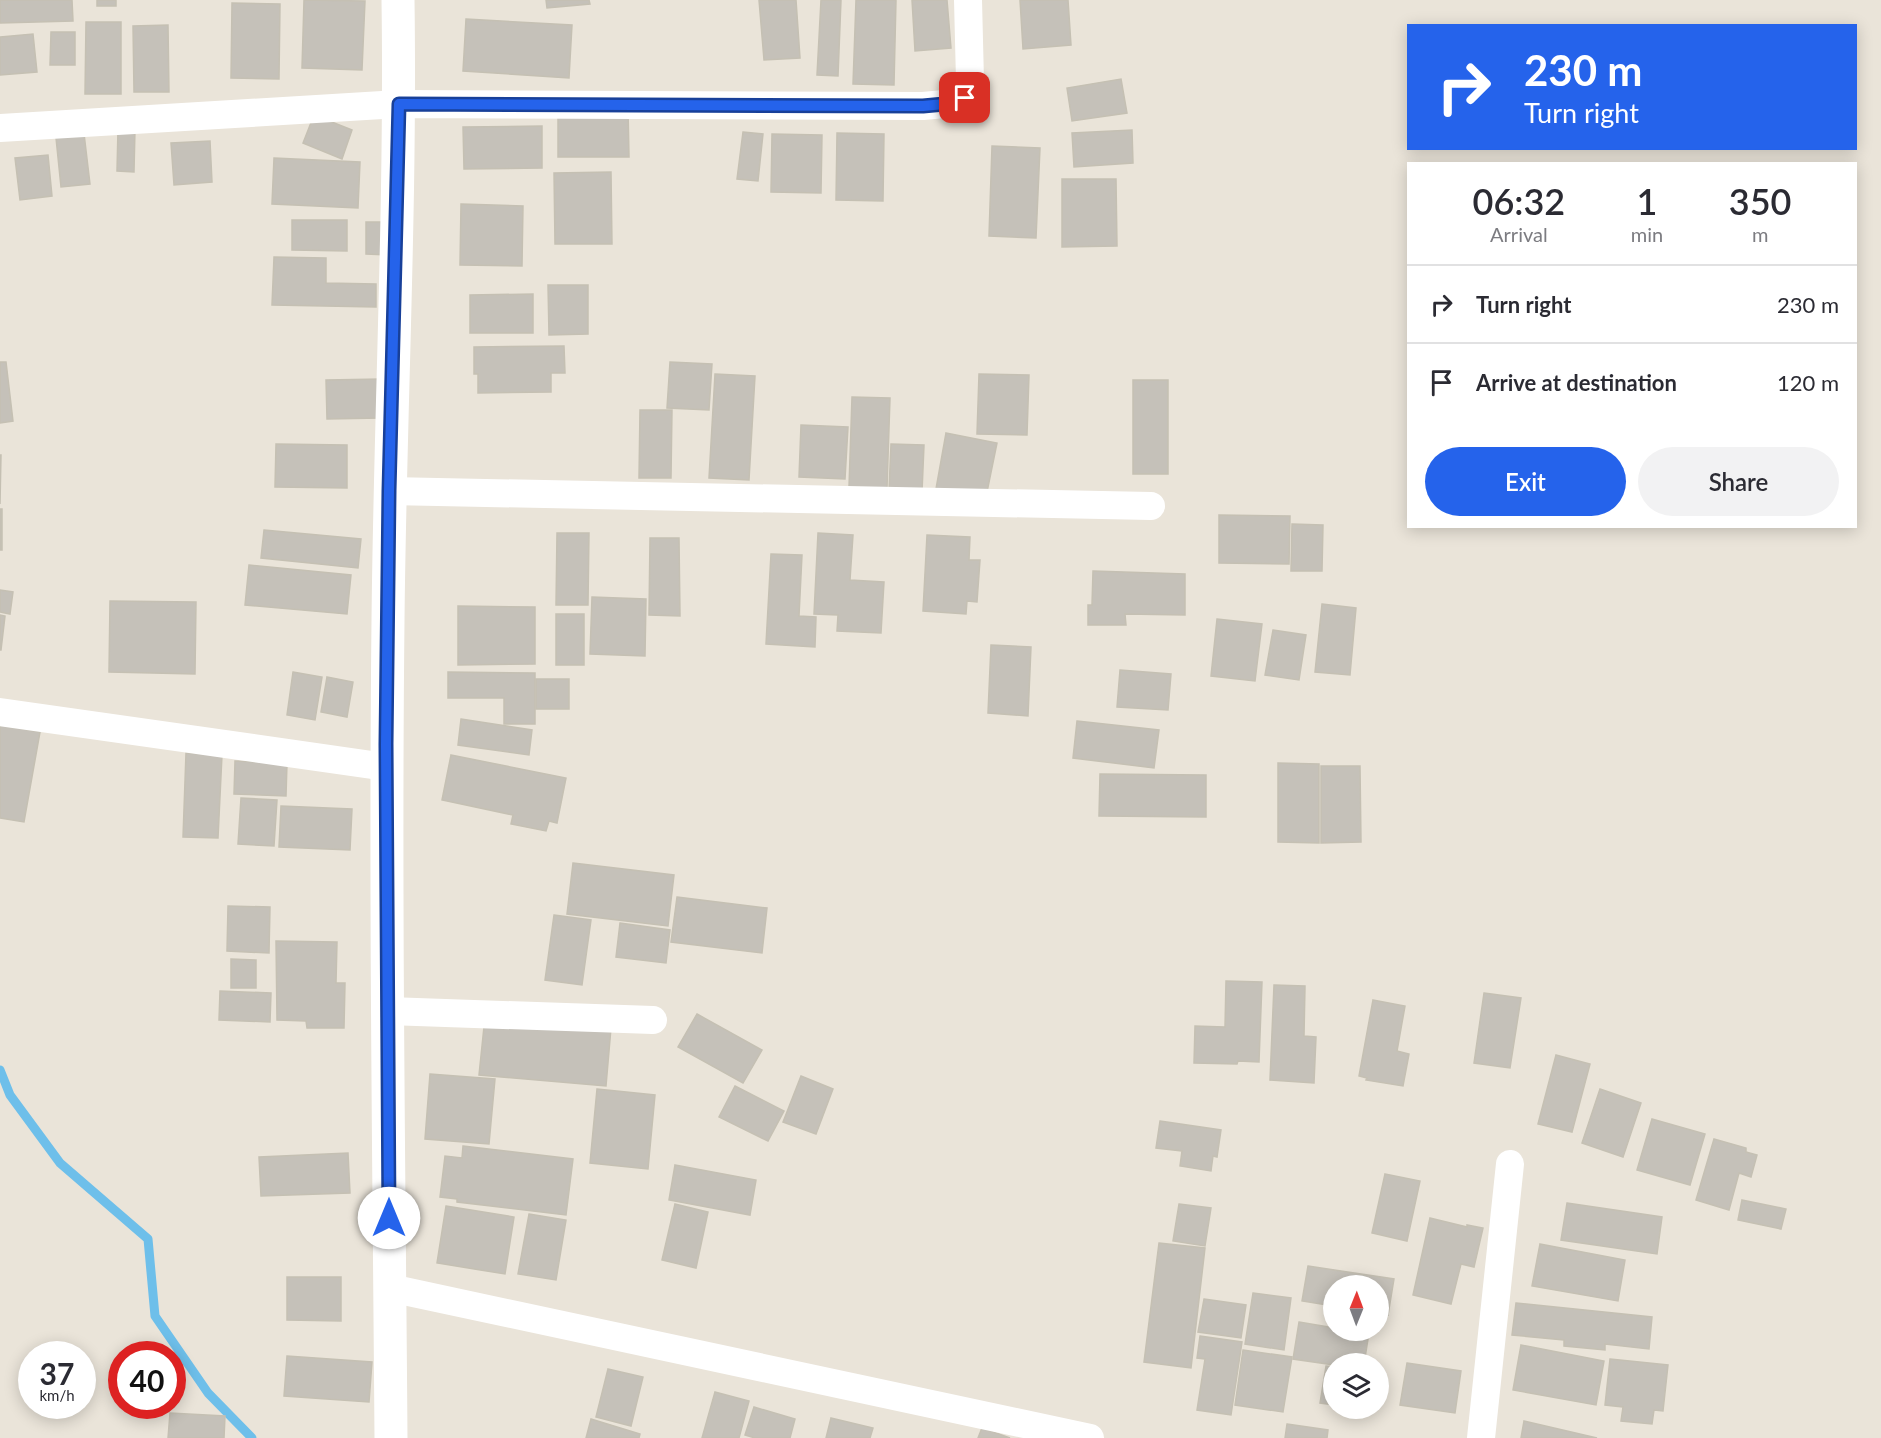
<!DOCTYPE html>
<style>
body{margin:0;font-family:Lato,sans-serif;background:#f2f2f3;color:#2b2b33;height:100vh;display:flex;flex-direction:column;font-size:22px;white-space:nowrap}
*{box-sizing:border-box;margin:0}
p{font-size:20px;color:#7c7c81}
.icon{flex:none;width:33px;height:33px;fill:none;stroke:currentColor;stroke-width:2;stroke-linecap:round;stroke-linejoin:round}
.map{position:relative;flex:1;overflow:hidden}
.side{position:absolute;left:1407px;top:162px;width:450px;height:366px;display:flex;flex-direction:column;background:#fff;border-radius:0px;box-shadow:0 3px 15px #0003}
.side>*{flex:none}
.banner{position:absolute;left:1407px;top:24px;width:450px;height:126px;border-radius:0px;box-shadow:0 3px 15px #0003;background:#2563eb;color:#fff;overflow:hidden}
.needle{width:39px;rotate:1deg}
.tools{position:absolute;left:1323px;top:1275px;display:grid;gap:12px}
.tools a{display:grid;place-items:center;width:66px;height:66px;border-radius:50%;background:#fff;box-shadow:0 3px 15px #0003;font-size:30px}
.speed{position:absolute;left:18px;top:1341px;display:flex;gap:12px;font-size:30px;font-weight:700;text-align:center}
.speed>*{display:grid;place-content:center;width:78px;height:78px;border-radius:50%;background:#fff;box-shadow:0 3px 15px #0003;line-height:1}
.speed small{font-size:15px;font-weight:400}
.speed .limit{border:9px solid #d22;background:#fff;color:#111}
.pin{position:absolute;display:grid;place-items:center;width:51px;height:51px;color:#fff;margin:-26px;border-radius:12px;box-shadow:0 3px 9px #0006}
.me{position:absolute;width:66px;margin:-33px;rotate:0deg;stroke-linejoin:round;filter:drop-shadow(0 0 4px #0008)}
.turn{display:flex;align-items:center;gap:21px;height:126px;padding:0 18px;font-size:27px}
.turn .icon{width:78px;height:78px;stroke-width:2.5}
.turn b{display:block;font-size:42px;line-height:51px}
.eta{display:flex;justify-content:space-evenly;align-items:center;height:102px;text-align:center}
.eta b{font-size:36px;font-weight:600;line-height:42px}
.button{display:flex;gap:12px;margin-top:auto;padding:12px 18px}
.button a{flex:1;height:69px;border-radius:36px;background:#2563eb;color:#fff;font-size:24px;font-weight:600;line-height:69px;text-align:center}
.button a+a{background:#f2f2f3;color:#2b2b33}
ul{padding:0;list-style:none}
li{display:flex;align-items:center;gap:18px;height:78px;padding:0 18px;border-top:2px solid #e1e1e2}
li div{flex:1}
li b{display:block;font-size:22px}
li em{font-style:normal}
.map>svg:first-child{display:block}
.lines{fill:none;stroke-linecap:round;stroke-linejoin:round}
.stream{stroke:#6ebfea;stroke-width:9}
.building{fill:#c5c1b9;stroke:#c5c0b3;stroke-width:1.5}
.street{stroke:#fff;stroke-width:28}
.secondary{stroke:#fff;stroke-width:33}
.route-casing{stroke:#184099;stroke-width:15}
.route{stroke:#2563eb;stroke-width:10}
</style>
<div class="map">
<svg width="1881" height="1438" viewBox="0 0 1881 1438">
<rect width="100%" height="100%" fill="#eae4d9"/>
<g class="lines">
<!-- stream -->
<path class="stream" d="M0,1070L10,1095L60,1163L148,1239L155,1316L208,1393L252,1438"/>
</g>
<!-- building -->
<g class="building">
<path d="M0,0H72L73,21L0,23Z"/>
<rect x="97" y="0" width="19" height="6"/>
<path d="M304,0L365,1L362,70L302,68Z"/>
<path d="M546,0H589L590,4L547,8Z"/>
<path d="M759,0H796L800,58L764,60Z"/>
<path d="M821,0H841L838,76L817,75Z"/>
<path d="M856,0H896L894,85L853,84Z"/>
<path d="M912,0H947L951,48L915,51Z"/>
<path d="M1020,0H1068L1071,45L1023,49Z"/>
<path d="M232,3L280,4L279,79L231,78Z"/>
<path d="M466,19L572,25L569,78L463,71Z"/>
<path d="M86,22H121V94H85Z"/>
<path d="M168,25L169,92H134L133,26Z"/>
<path d="M51,32H75V65H50Z"/>
<path d="M33,34L37,72L0,75V37Z"/>
<path d="M1121,79L1127,113L1072,121L1067,88Z"/>
<path d="M558,109H628L629,157H558Z"/>
<path d="M314,115L352,130L342,159L303,143Z"/>
<path d="M83,125L90,184L61,187L55,128Z"/>
<path d="M542,126V168L464,169L463,127Z"/>
<path d="M118,129H135L134,172L117,171Z"/>
<path d="M1132,130L1133,163L1074,167L1072,133Z"/>
<path d="M743,132L763,134L758,181L737,179Z"/>
<path d="M837,133L884,134L883,201L836,200Z"/>
<path d="M772,134L822,135L821,193L771,192Z"/>
<path d="M210,141L212,182L174,185L171,143Z"/>
<path d="M992,146L1040,148L1036,238L989,236Z"/>
<path d="M48,155L52,196L20,200L15,158Z"/>
<path d="M274,158L360,162L358,208L272,204Z"/>
<path d="M611,172L612,244H555L554,173Z"/>
<path d="M1062,179H1116L1117,246L1062,247Z"/>
<path d="M461,204L523,206L522,266L460,265Z"/>
<path d="M292,220H347V251L292,250Z"/>
<path d="M366,222H389L388,255L366,254Z"/>
<path d="M274,257L326,258V283L376,284V307L272,305Z"/>
<path d="M548,285H588V334L549,335Z"/>
<path d="M533,294V333H470V295Z"/>
<path d="M564,346L565,373H551V392L478,393V374H474V347Z"/>
<path d="M0,362H6L13,421L0,423Z"/>
<path d="M670,362L712,364L709,410L667,408Z"/>
<path d="M715,374L755,376L749,480L709,478Z"/>
<path d="M979,374L1029,375L1027,435L977,434Z"/>
<path d="M381,379V418L327,419L326,380Z"/>
<rect x="1133" y="380" width="35" height="94"/>
<path d="M852,397L890,398L887,488L849,487Z"/>
<path d="M640,410H672L671,478H639Z"/>
<path d="M801,425L848,427L845,479L799,477Z"/>
<path d="M946,433L997,443L986,497L936,489Z"/>
<path d="M276,444L347,445V488L275,487Z"/>
<path d="M891,444L924,445L922,492L889,491Z"/>
<path d="M0,455H1L0,504Z"/>
<rect x="0" y="509" width="2" height="41"/>
<path d="M1219,515L1290,516L1289,564L1219,563Z"/>
<path d="M1292,524L1323,525L1322,571H1291Z"/>
<path d="M264,530L361,539L358,568L261,558Z"/>
<path d="M557,533H589L588,605H556Z"/>
<path d="M818,533L853,535L850,580L884,582L881,633L837,631L838,615L814,614Z"/>
<path d="M927,535L970,537L969,560H980L977,602L967,601L966,614L923,611Z"/>
<path d="M650,538H679L680,616L649,615Z"/>
<path d="M771,554L802,555L799,616L816,617L815,647L766,644Z"/>
<path d="M249,565L351,575L347,614L245,605Z"/>
<path d="M1093,571L1185,574V615L1125,614L1126,625H1088V605H1092Z"/>
<path d="M0,590L13,592L10,614L0,612Z"/>
<path d="M592,597L646,599L645,656L590,654Z"/>
<path d="M110,601L196,602L195,674L109,672Z"/>
<path d="M1322,604L1356,608L1350,675L1315,672Z"/>
<path d="M458,606L535,607V664L458,665Z"/>
<rect x="556" y="614" width="28" height="51"/>
<path d="M0,615L5,616L1,650H0Z"/>
<path d="M1217,619L1262,624L1255,681L1211,676Z"/>
<path d="M1273,630L1306,635L1299,680L1265,675Z"/>
<path d="M991,645L1031,647L1028,716L988,713Z"/>
<path d="M1120,670L1171,674L1168,710L1117,707Z"/>
<path d="M293,672L322,677L315,720L287,715Z"/>
<path d="M448,672L535,673V724H504V698H448Z"/>
<path d="M327,677L353,682L347,717L321,712Z"/>
<rect x="536" y="679" width="33" height="30"/>
<path d="M461,719L532,730L529,755L458,745Z"/>
<path d="M1077,721L1159,730L1154,768L1073,758Z"/>
<path d="M0,725L40,732L24,822L0,818Z"/>
<path d="M186,753L222,755L218,838L183,837Z"/>
<path d="M451,755L566,778L557,823L549,821L546,831L511,824L513,815L442,800Z"/>
<path d="M235,761L287,763L286,796L234,794Z"/>
<path d="M1278,763L1319,764V843L1278,842Z"/>
<path d="M1321,766H1360L1361,842L1321,843Z"/>
<path d="M1100,774L1206,775V817L1099,816Z"/>
<path d="M241,798L277,800L274,846L238,844Z"/>
<path d="M281,806L352,809L350,850L279,847Z"/>
<path d="M573,863L674,875L668,926L567,914Z"/>
<path d="M677,897L767,908L762,953L671,942Z"/>
<path d="M228,906L270,907L269,953L227,951Z"/>
<path d="M554,915L591,920L582,985L545,980Z"/>
<path d="M620,923L670,930L666,963L616,957Z"/>
<path d="M276,941L337,942L336,983H345L344,1028H307L306,1021L277,1020Z"/>
<path d="M231,959L256,960V988H231Z"/>
<path d="M1226,981L1262,982L1259,1062L1238,1061L1237,1064L1194,1063L1195,1026L1225,1027Z"/>
<path d="M1274,985L1305,986L1304,1036L1316,1037L1314,1083L1270,1080Z"/>
<path d="M220,991L271,993L270,1022L219,1020Z"/>
<path d="M1484,993L1521,998L1510,1068L1474,1063Z"/>
<path d="M1373,1000L1405,1006L1397,1051L1409,1054L1403,1086L1366,1080L1367,1078L1359,1076Z"/>
<path d="M697,1014L762,1050L743,1083L678,1047Z"/>
<path d="M485,1017L611,1028L606,1086L479,1075Z"/>
<path d="M1556,1055L1590,1064L1572,1132L1538,1124Z"/>
<path d="M430,1074L495,1079L489,1144L425,1139Z"/>
<path d="M801,1076L833,1089L816,1134L783,1122Z"/>
<path d="M735,1086L784,1111L768,1141L719,1117Z"/>
<path d="M597,1089L655,1095L648,1169L590,1163Z"/>
<path d="M1600,1089L1641,1103L1623,1157L1582,1143Z"/>
<path d="M1652,1119L1705,1134L1690,1185L1637,1170Z"/>
<path d="M1160,1121L1221,1130L1217,1157L1213,1156L1211,1171L1180,1166L1182,1151L1156,1148Z"/>
<path d="M1714,1139L1746,1148V1152L1757,1155L1751,1177L1739,1173L1729,1210L1696,1200Z"/>
<path d="M463,1146L573,1159L566,1215L457,1202V1199L440,1197L445,1156L462,1158Z"/>
<path d="M348,1153L350,1193L261,1196L259,1157Z"/>
<path d="M675,1165L756,1180L750,1215L669,1200Z"/>
<path d="M1385,1174L1420,1181L1407,1241L1372,1233Z"/>
<path d="M1742,1200L1786,1209L1781,1229L1738,1220Z"/>
<path d="M1567,1203L1662,1217L1657,1254L1561,1240Z"/>
<path d="M675,1204L708,1212L696,1268L662,1260Z"/>
<path d="M1179,1204L1211,1208L1205,1246L1173,1241Z"/>
<path d="M446,1206L514,1217L505,1274L437,1263Z"/>
<path d="M529,1214L566,1220L556,1280L518,1274Z"/>
<path d="M1430,1218L1467,1227V1225L1483,1228L1474,1267L1461,1264L1451,1304L1413,1295Z"/>
<path d="M1159,1243L1205,1248L1191,1368L1144,1362Z"/>
<path d="M1540,1244L1625,1260L1618,1301L1532,1286Z"/>
<path d="M1308,1266L1394,1279L1388,1315L1378,1313V1286H1334V1306L1302,1301Z"/>
<path d="M287,1277H341V1321L287,1320Z"/>
<path d="M1253,1293L1291,1298L1284,1350L1245,1344Z"/>
<path d="M1204,1299L1246,1305L1241,1338L1198,1332Z"/>
<path d="M1516,1303L1652,1317L1649,1349L1605,1344V1350L1564,1346V1340L1512,1335Z"/>
<path d="M1299,1322L1334,1328V1330L1369,1333L1364,1364L1334,1365L1293,1359Z"/>
<path d="M1200,1336L1242,1342L1231,1415L1197,1410L1205,1359L1197,1358Z"/>
<path d="M1521,1345L1604,1361L1596,1405L1513,1390Z"/>
<path d="M1243,1350L1292,1357L1283,1412L1235,1405Z"/>
<path d="M287,1356L372,1362L369,1402L284,1396Z"/>
<path d="M1610,1359L1668,1365L1663,1411L1654,1410L1652,1424L1621,1421L1623,1407L1605,1405Z"/>
<path d="M1407,1363L1461,1371L1455,1413L1400,1405Z"/>
<path d="M1326,1366L1334,1367V1405L1320,1403Z"/>
<path d="M608,1369L643,1377L631,1426L596,1417Z"/>
<path d="M715,1392L749,1401L739,1438H702Z"/>
<path d="M754,1407L795,1419L790,1438H755L745,1435Z"/>
<path d="M170,1413L225,1416L224,1438H168Z"/>
<path d="M831,1418L873,1428L870,1438H826Z"/>
<path d="M591,1419L640,1434L639,1438H586Z"/>
<path d="M1524,1421L1597,1438H1521Z"/>
<path d="M1287,1424L1328,1430L1327,1438H1285Z"/>
<path d="M982,1428L1010,1438H978Z"/>
</g>
<g class="lines">
<!-- street -->
<g class="street">
<path d="M0,128L399,104L923,106L955,103L965,98L970,81L968,0"/>
<path d="M389,491L1151,506"/>
<path d="M0,712L386,767"/>
<path d="M388,1011L653,1020"/>
<path d="M390,1288L1090,1438"/>
<path d="M1481,1438L1510,1164"/>
</g>
<!-- secondary -->
<path class="secondary" d="M391,1438C389,1166 385,894 388,621C390,414 401,207 398,0"/>
</g>
<g class="lines">
<!-- route casing -->
<g class="route-casing">
<path id="route" d="M389,1218L386,744L389,491L399,104L923,106L955,103L965,98"/>
</g>
<!-- route -->
<use href="#route" class="route"/>
</g>
</svg>
<div class="tools">
<a><svg class="needle" viewBox="-14 -14 28 28"><path d="M0-13l5 13h-10z" fill="#e53935"/><path d="M0 13l5-13h-10z" fill="#7c7c81"/></svg></a>
<a><svg class="icon" aria-label="layers" viewBox="0 0 24 24"><path d="M12 4l9 5-9 5-9-5zM3 14l9 5 9-5"/></svg></a>
</div>
<div class="speed"><div>37<small>km/h</small></div><div class="limit">40</div></div>
<div class="pin" style="left:965px;top:98px;background:#d93025"><svg class="icon" aria-label="arrive" viewBox="0 0 24 24"><path d="M6 21V4h12l-3 4 3 4H6"/></svg></div>
<svg class="me" style="left:389px;top:1218px" viewBox="-20 -20 40 40"><circle r="19" fill="#fff"/><path d="M0-13L10 11 0 6-10 11z" fill="#2563eb"/></svg>
<div class="banner">
<div class="turn"><svg class="icon" aria-label="right" viewBox="0 0 24 24"><path d="M7 20v-9h11M14 6l5 5-5 5"/></svg><div><b>230 m</b>Turn right</div></div>
</div>
<section class="side">
<div class="eta">
<div><b>06:32</b><p>Arrival</p></div>
<div><b>1</b><p>min</p></div>
<div><b>350</b><p>m</p></div>
</div>
<ul>
<li><svg class="icon" aria-label="right" viewBox="0 0 24 24"><path d="M7 20v-9h11M14 6l5 5-5 5"/></svg><div><b>Turn right</b></div><em>230 m</em></li>
<li><svg class="icon" aria-label="arrive" viewBox="0 0 24 24"><path d="M6 21V4h12l-3 4 3 4H6"/></svg><div><b>Arrive at destination</b></div><em>120 m</em></li>
</ul>
<div class="button"><a>Exit</a><a>Share</a></div>
</section>
</div>
